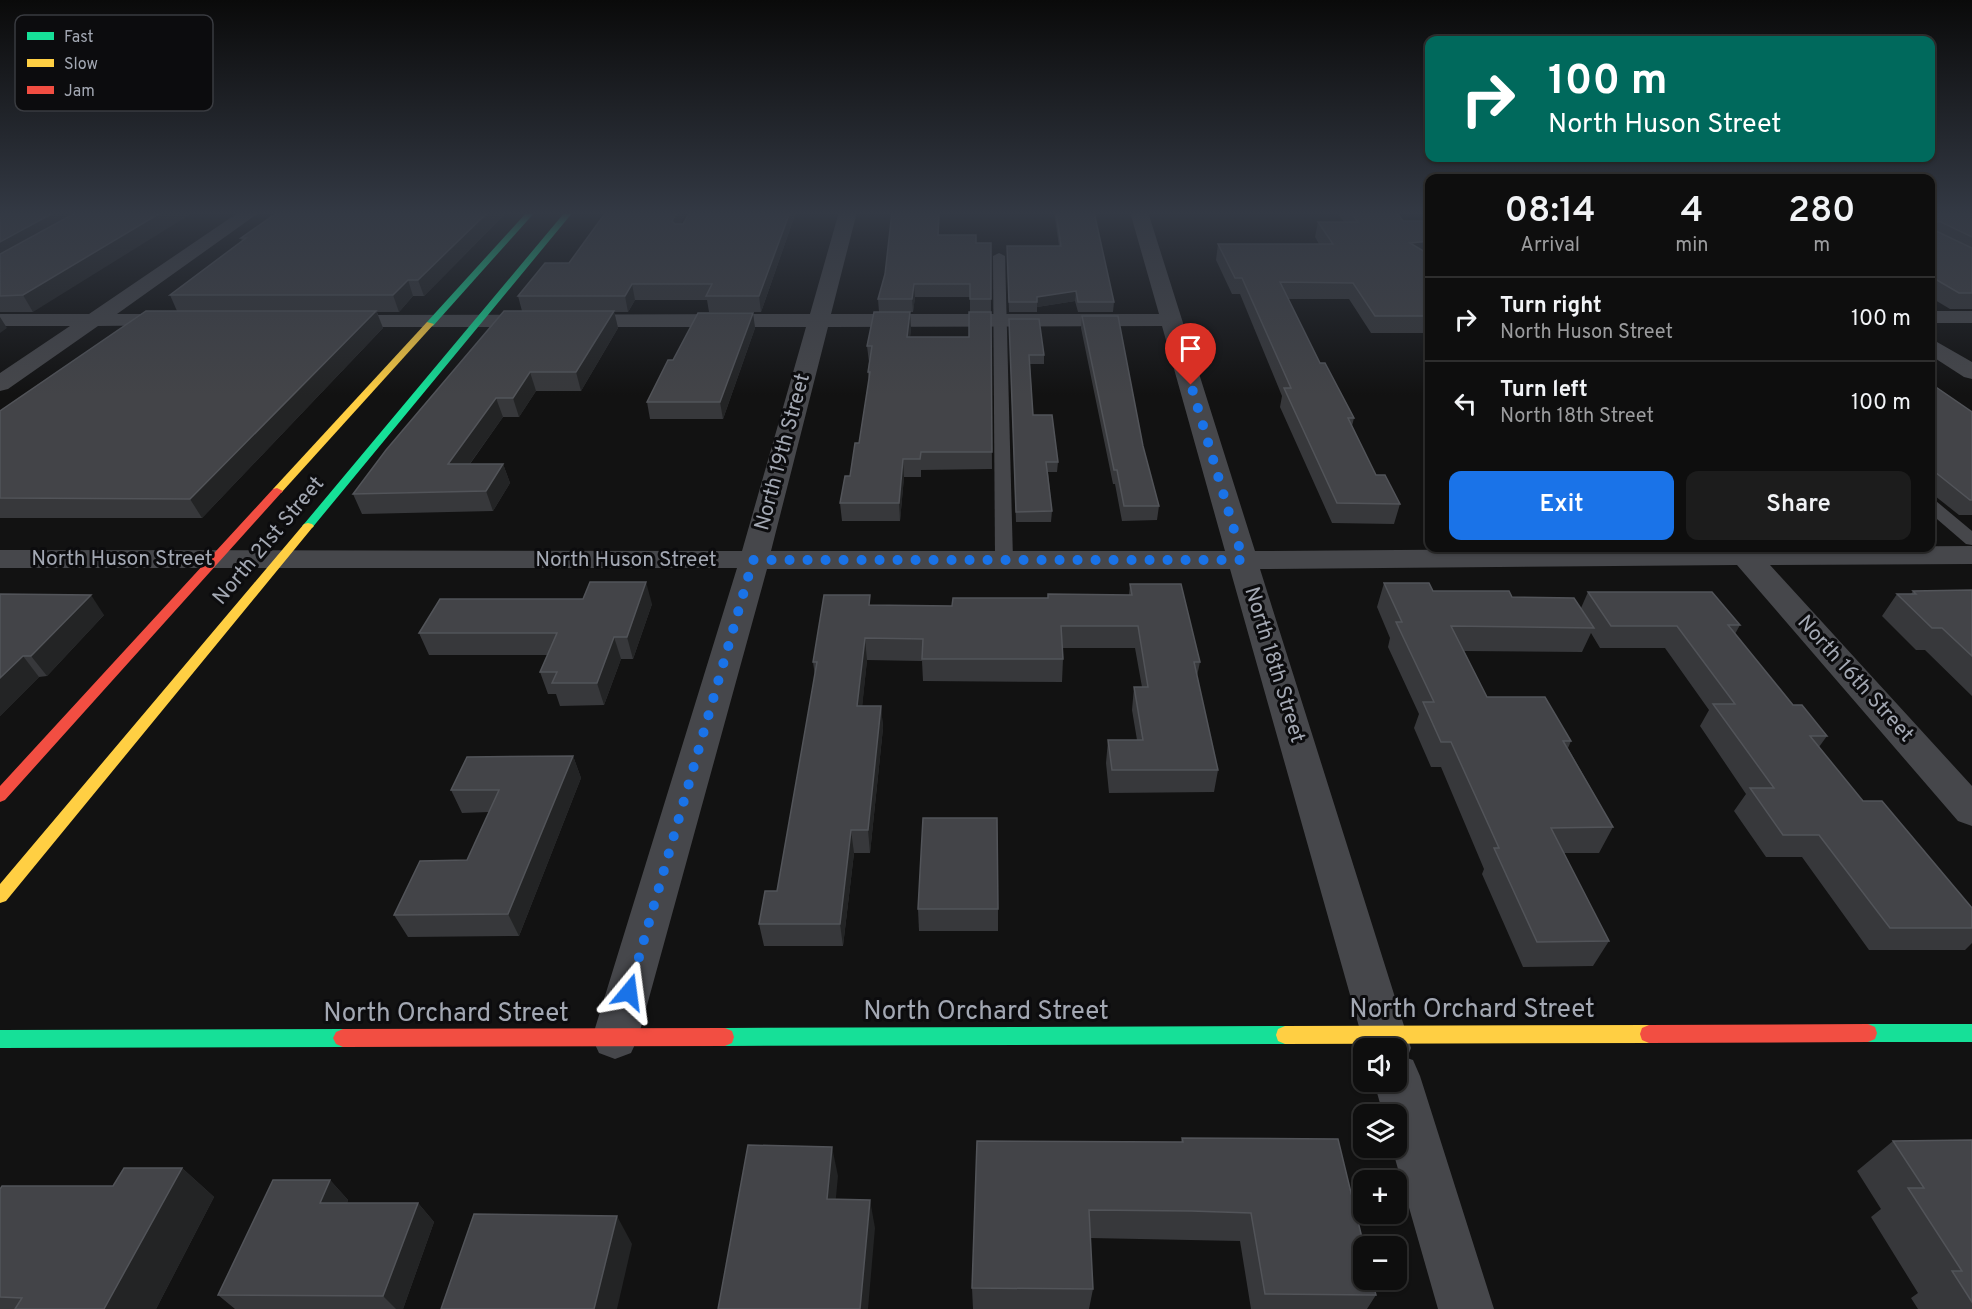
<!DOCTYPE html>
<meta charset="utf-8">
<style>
body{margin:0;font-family:Overpass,sans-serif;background:#1c1c1c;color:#f1f3f6;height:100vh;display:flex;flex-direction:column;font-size:22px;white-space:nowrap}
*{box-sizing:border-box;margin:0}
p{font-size:20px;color:#9b9c9e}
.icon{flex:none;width:33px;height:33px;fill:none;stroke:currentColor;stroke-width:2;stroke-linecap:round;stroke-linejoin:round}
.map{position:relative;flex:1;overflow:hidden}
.sheet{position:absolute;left:1425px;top:174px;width:510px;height:378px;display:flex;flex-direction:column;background:#0e0e0e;border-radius:12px;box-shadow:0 2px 4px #0004,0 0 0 2px #2e2e2e}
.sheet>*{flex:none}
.hud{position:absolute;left:1425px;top:36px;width:510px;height:126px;border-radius:12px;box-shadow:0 2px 4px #0004,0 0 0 2px #2e2e2e;background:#00695c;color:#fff;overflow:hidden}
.tools{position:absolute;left:1353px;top:1038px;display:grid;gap:12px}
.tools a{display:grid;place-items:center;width:54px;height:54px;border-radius:12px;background:#0e0e0e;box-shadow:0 2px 4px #0004,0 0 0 2px #2e2e2e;font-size:30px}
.pin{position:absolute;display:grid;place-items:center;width:51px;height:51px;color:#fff;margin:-62px -26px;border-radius:50% 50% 50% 0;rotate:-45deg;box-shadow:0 0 6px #0007}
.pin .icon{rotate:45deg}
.me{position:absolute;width:66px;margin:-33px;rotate:16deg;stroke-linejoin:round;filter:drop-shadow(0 0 4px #0008)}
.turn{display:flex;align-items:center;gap:21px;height:126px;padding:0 24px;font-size:27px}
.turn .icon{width:78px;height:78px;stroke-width:2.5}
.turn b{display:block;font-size:42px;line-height:51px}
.eta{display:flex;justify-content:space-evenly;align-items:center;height:102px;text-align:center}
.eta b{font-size:36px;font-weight:600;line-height:42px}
.action{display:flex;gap:12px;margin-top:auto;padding:12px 24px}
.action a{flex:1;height:69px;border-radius:12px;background:#1a73e8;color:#fff;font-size:24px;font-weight:600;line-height:69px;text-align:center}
.action a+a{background:#1c1c1c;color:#f1f3f6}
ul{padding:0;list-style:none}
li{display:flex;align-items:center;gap:18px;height:84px;padding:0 24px;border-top:2px solid #2e2e2e}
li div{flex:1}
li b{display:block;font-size:22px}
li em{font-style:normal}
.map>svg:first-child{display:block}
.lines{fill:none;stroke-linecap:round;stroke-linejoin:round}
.lane{fill:#46474b;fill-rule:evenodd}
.street{fill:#46474b;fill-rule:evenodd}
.fast{fill:#16e098;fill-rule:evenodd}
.slow{fill:#ffcf43;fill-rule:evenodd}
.jam{fill:#f24e42;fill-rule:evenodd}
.wall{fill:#37383b}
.shaded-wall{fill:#232425}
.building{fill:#434448;stroke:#525459;stroke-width:1.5}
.route{stroke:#1a73e8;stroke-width:10;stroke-dasharray:0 18}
.labels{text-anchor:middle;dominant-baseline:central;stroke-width:6;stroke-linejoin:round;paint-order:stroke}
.street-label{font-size:21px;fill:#a3a8b3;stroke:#0c0c0e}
.near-street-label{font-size:26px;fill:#a3a8b3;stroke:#0c0c0e}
.key{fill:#0c0c0e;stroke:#393b40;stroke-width:1.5}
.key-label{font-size:16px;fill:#a3a8b3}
</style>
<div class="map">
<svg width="1972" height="1309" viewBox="0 0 1972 1309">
<rect width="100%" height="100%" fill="#121212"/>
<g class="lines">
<!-- lane -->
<g class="lane">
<path d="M999,253L1005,256L1013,560L1004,565L995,560L993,256Z"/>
<path d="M1930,499L1936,501L1972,531V545L1966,544L1930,513Z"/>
</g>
<!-- street -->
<g class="street">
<path d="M239,212H260L117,314H178L186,315L189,320L186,325L98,326L8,389L0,391V373L70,326H0V314H89Z"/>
<path d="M839,212H857L831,314H1159L1130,212H1148L1255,551L1972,546V564L1770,565L1972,786V826L1958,821L1737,565L1260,569L1411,1048L1407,1058L1413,1060L1420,1076L1494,1309H1438L1392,1148H1396V1114H1383L1374,1082H1396V1048H1365L1230,569H767L638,1038L631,1053L615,1059L599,1053L592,1038L737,568H0V550L742,551L806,327H335L327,326L324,321L327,316L335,315L810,314ZM1162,326L1225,551H771L828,327Z"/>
<rect x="1930" y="311" width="42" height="12"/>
<path d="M1930,338L1972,362V379L1964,377L1930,355Z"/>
</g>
<!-- fast -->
<g class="fast">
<path d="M527,212H535L433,326H427V322Z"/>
<path d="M565,212H573L312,528H304L302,526L304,524Z"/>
<path d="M1868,1024H1972V1042H1868L1861,1039L1859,1033L1861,1027Z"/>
<path d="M1285,1026L1292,1029L1294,1035L1292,1041L1285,1044L725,1046L718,1043L716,1037L718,1031L725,1028Z"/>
<path d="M343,1029L350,1032L353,1038L350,1044L343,1047L0,1048V1030Z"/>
</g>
<!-- slow -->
<g class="slow">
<path d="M427,322L434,324L281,493H273V489Z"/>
<path d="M308,523L312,524L314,526L312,528L6,901L0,903V884L304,524Z"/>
<path d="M1649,1025L1656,1028L1658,1034L1656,1040L1649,1043L1285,1044L1278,1041L1276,1035L1278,1029L1285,1026Z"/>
</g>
<!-- jam -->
<g class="jam">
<path d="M277,488L283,491L281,493L5,800L0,802V786L273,489Z"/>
<path d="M1868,1024L1875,1027L1877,1033L1875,1039L1868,1042L1649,1043L1642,1040L1640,1034L1642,1028L1649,1025Z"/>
<path d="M725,1028L732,1031L734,1037L732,1043L725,1046L343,1047L336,1044L333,1038L336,1032L343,1029Z"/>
</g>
</g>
<!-- wall -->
<g class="wall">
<path d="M0,212L33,312H0Z"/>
<path d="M507,212L424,296H413L399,312H377L383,328L202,518H0V411L177,311L170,295L242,241L241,238Z"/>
<path d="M606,212H683L684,217L680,224L796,212L761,312H709L707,300H635L628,312H614L618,328L581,391H536L519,417H503L470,464H503L510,483L493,511L362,514L353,494L522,311L518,296L569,263Z"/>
<path d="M1054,212H1094L1114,302L1113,312H1078L1075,301L1037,307V312H1009L1007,256L1059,246Z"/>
<path d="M1337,212H1396L1403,221H1430V337L1427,333H1371L1349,299H1288L1320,363L1354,418L1352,426L1376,475L1400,504L1394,524L1332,523L1280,407L1282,396L1240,294H1232L1216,260L1218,244H1319L1315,237L1318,222H1344Z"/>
<path d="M1930,212H1972V309H1950L1930,297Z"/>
<path d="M939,235L977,243H991V312H970V297H915L913,312H879L878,299L885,274Z"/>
<path d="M991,312L992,469L921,470V477H904L900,521H842L840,503L850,476L859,443L869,384L868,372L869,362L867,346L911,328L910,337H969Z"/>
<path d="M753,313L755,328L723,419H650L647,402L673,360Z"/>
<path d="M1082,316L1143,446L1159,506L1157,520L1122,521L1115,484H1113L1081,328Z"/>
<path d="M1009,319L1044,355V364H1030L1033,415L1058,462L1057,472H1048L1052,511L1051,522H1016Z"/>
<path d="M1930,383L1972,412V515H1959L1930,492Z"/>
<path d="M1384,583L1433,591L1512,597L1581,608L1588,592L1740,625L1735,634L1793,705L1827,736L1819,747L1863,801L1972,908V943L1965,950H1869L1802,857H1766L1734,811L1746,794L1700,726L1709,710L1665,648H1600L1591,633L1582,652L1464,651L1487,697L1571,741L1568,748L1613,827L1599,853H1564L1609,941L1593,966L1523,967L1482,874L1484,869L1441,767H1431L1414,728L1419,714L1388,647L1390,638L1377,607Z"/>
<path d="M1130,584L1200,662L1197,676L1218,770L1214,792L1109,793L1106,763L1108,740H1137L1132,710L1134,687H1142L1135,648H1063V659L1062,682L923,681L922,661L867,660L862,706H881L883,728L870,853H854L843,946H764L759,924L777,891L815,676L813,662L871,605L952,606L1048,598L1129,595Z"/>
<path d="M1972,590V696L1925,650H1916L1882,616L1897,594H1911L1913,591Z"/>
<path d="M0,594L104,615L47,676L39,677L0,716Z"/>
<path d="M652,604L633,659H621L604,705L560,706L556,694H548L540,672L548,655H429L419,633Z"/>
<path d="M573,756L581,778L519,936L408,937L394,915L467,860L489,812L462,813L451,790Z"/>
<path d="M918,909H998V931H919Z"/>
<path d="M1182,1138L1376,1295L1367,1309H1251L1240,1241L1090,1238L1093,1289L1089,1309H973L972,1288L1181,1142Z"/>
<path d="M1972,1140V1309H1918L1911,1298L1918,1293L1871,1217L1881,1209L1857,1171L1893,1141Z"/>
<path d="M182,1168L214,1197L156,1309H0V1189L113,1186Z"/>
<path d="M330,1180L348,1200L347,1203H418L434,1222L403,1309H235L218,1295Z"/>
</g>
<!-- shaded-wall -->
<g class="shaded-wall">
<path d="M55,212H89L0,262V242Z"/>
<path d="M162,212H194L33,312L23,295Z"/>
<path d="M488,212H507L424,296L418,280Z"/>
<path d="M677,212H683L684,217L675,235L672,221Z"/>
<path d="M790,212H796L761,312L759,296Z"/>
<path d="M939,212H940L938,247V235Z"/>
<path d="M1430,241V256L1410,243Z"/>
<path d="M408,280L413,296L399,312L393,295Z"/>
<path d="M632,284L635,300L628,312L625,296Z"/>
<path d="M914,284L915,297L913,312L912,299Z"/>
<path d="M1076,291L1075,301L1037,307V297Z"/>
<path d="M376,311L383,328L202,518L190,499Z"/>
<path d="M614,311L618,328L581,391L576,372Z"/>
<path d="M910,312L911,328L908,354L907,337Z"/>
<path d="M753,313L755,328L723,419L720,402Z"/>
<path d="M0,317L7,328L0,333Z"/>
<path d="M530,372L536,391L519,417L513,398Z"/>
<path d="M496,398L503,417L456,483L448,464Z"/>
<path d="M903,459L904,477L900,521L899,503Z"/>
<path d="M503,464L510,483L493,511L486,491Z"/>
<path d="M646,582L652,604L633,659L627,637Z"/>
<path d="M91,595L104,615L47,676L31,656Z"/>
<path d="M614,637L621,659L604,705L597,683Z"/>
<path d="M865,638L867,660L860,728L857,706Z"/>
<path d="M23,656L39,677L0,716V678Z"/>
<path d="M881,706L883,728L870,853L868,830Z"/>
<path d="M573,756L581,778L519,936L508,914Z"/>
<path d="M851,830L854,853L843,946L840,924Z"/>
<path d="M832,1147L838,1176L833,1228L827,1199Z"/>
<path d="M182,1168L214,1197L156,1309H104Z"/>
<path d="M330,1180L348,1200L339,1222L320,1203Z"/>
<path d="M870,1200L875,1228L868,1309H860Z"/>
<path d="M418,1203L434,1222L403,1309H396L383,1296Z"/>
<path d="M617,1216L632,1244L617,1309H594Z"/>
</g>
<!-- building -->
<g class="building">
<path d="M0,212H55L0,242Z"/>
<path d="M77,212H162L23,295L0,296V254Z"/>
<path d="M278,212H488L418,280H408L393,295H170L246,238H241Z"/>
<path d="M606,212H677L672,221L675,224H683L690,212H790L759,296H706L712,284H632L625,296H518L545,263H569Z"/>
<path d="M892,212H939L938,235H976V243H991V299H970V284H914L912,299H878L885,274Z"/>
<path d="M1056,212H1094L1114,302H1078L1076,291L1037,297V302H1009L1007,246H1061Z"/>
<path d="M1351,212H1396L1403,221H1430V241L1410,243L1430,255V316H1375L1353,283L1280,282L1320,363H1325L1354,418H1348L1376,475H1385L1400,504L1337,503L1284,388H1291L1242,278H1235L1218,244H1333L1318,222H1358Z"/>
<path d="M1930,212H1972V237L1939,221L1936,223V231L1972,248V293H1959L1930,276Z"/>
<path d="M146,311H376L190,499L0,498V411Z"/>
<path d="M504,311H614L576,372H530L513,398H496L448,464H503L486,491L353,494L386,450Z"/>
<path d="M874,312H910L907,337H969V312H991L992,452H921L920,459H903L899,503H840L845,476H850L855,443H859L870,372H868L872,346H867Z"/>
<path d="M698,313H753L720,402H647L668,360H673Z"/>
<path d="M1082,316H1118L1143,446L1159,506H1124L1117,470H1114Z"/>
<path d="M1009,319H1039L1044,355H1029L1033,415H1052L1058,462H1046L1052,511L1016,512Z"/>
<path d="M1930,383L1972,412V500H1970L1930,468Z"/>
<path d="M590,582H646L627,637H614L597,683H552L557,672H540L557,633H419L440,599H583Z"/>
<path d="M1384,583H1429L1433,591H1509L1512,597L1574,598L1594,628L1451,626L1487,697H1545L1571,741H1563L1613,827L1551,828L1609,941L1537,942L1494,848H1499L1451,742H1441L1423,702H1434L1396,622H1402Z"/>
<path d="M1130,584H1181L1200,662H1194L1218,770H1112L1108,740H1143L1134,687H1148L1138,626H1061L1063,659H922L923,639L865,638L857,706H881L868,830H851L840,924H759L765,891H777L817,662H813L824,595H870L869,605L952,606L953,598H1048V594L1132,595Z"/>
<path d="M1972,590V656L1942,628H1932L1897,594H1916L1913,591Z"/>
<path d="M1588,592H1712L1740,625H1728L1793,705H1802L1827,736H1810L1863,801H1882L1972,908V928H1890L1819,835H1783L1750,788H1774L1713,704H1735L1677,626H1611Z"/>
<path d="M0,594L91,595L31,656H23L0,678Z"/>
<path d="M573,756L508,914L394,915L420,861L467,860L499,790H451L467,757Z"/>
<path d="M923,818H997L998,909H918Z"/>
<path d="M1182,1138L1338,1139L1364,1246V1280H1372L1376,1295L1265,1294L1251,1213L1191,1211L1089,1210L1093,1289L972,1288L977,1141L1183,1142Z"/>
<path d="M1972,1140V1302L1952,1271H1962L1908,1188H1924L1893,1141Z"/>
<path d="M748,1145L832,1147L827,1199L870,1200L860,1309H718Z"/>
<path d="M124,1168H182L104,1309H15L22,1298L0,1297V1189L2,1186H113Z"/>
<path d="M273,1180H330L320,1203H418L383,1296L218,1295Z"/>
<path d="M474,1214L617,1216L594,1309H441Z"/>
</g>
<!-- sky -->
<linearGradient id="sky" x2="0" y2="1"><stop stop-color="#0a0a0a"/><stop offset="0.54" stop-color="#333944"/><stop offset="1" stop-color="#333944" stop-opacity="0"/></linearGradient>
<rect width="1972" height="395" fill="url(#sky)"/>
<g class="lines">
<!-- route -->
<path class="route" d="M629,992L753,560H1243L1191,385"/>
</g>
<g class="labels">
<!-- street labels -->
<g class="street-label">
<text transform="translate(783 452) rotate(-75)">North 19th Street</text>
<text transform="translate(269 541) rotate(-50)">North 21st Street</text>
<text x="122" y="559">North Huson Street</text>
<text x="626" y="560">North Huson Street</text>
<text transform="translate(1274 665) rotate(73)">North 18th Street</text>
<text transform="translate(1855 679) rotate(48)">North 16th Street</text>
</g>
<!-- near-street labels -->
<g class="near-street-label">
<text x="1472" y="1010">North Orchard Street</text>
<text x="986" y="1012">North Orchard Street</text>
<text x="446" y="1014">North Orchard Street</text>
</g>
</g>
<!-- legend -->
<rect x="15" y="15" width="198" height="96" rx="9" class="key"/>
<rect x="27" y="32" width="27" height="8" fill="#16e098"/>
<rect x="27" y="59" width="27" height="8" fill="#ffcf43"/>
<rect x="27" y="86" width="27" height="8" fill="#f24e42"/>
<g class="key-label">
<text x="64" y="42">Fast</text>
<text x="64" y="69">Slow</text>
<text x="64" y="96">Jam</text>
</g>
</svg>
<div class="tools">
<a><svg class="icon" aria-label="sound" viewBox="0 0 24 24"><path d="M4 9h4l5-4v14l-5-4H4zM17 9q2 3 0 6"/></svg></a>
<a><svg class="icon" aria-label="layers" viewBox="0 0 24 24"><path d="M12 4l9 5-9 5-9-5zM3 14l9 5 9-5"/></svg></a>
<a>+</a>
<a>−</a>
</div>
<div class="pin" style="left:1191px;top:385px;background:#d93025"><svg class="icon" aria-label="arrive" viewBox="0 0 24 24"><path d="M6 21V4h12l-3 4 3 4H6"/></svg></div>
<svg class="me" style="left:629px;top:992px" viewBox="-20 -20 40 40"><path d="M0-17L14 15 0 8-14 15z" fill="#1a73e8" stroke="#fff" stroke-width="4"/></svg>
<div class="hud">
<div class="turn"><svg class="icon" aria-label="right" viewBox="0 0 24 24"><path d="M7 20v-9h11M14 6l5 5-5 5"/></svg><div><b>100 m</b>North Huson Street</div></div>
</div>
<section class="sheet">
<div class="eta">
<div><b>08:14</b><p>Arrival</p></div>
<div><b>4</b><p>min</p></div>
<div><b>280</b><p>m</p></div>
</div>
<ul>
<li><svg class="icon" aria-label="right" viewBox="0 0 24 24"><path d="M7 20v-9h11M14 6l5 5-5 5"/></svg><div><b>Turn right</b><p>North Huson Street</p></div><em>100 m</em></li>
<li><svg class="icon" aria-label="left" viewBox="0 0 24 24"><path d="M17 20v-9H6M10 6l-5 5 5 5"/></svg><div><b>Turn left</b><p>North 18th Street</p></div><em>100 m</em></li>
</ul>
<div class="action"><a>Exit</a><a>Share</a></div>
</section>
</div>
